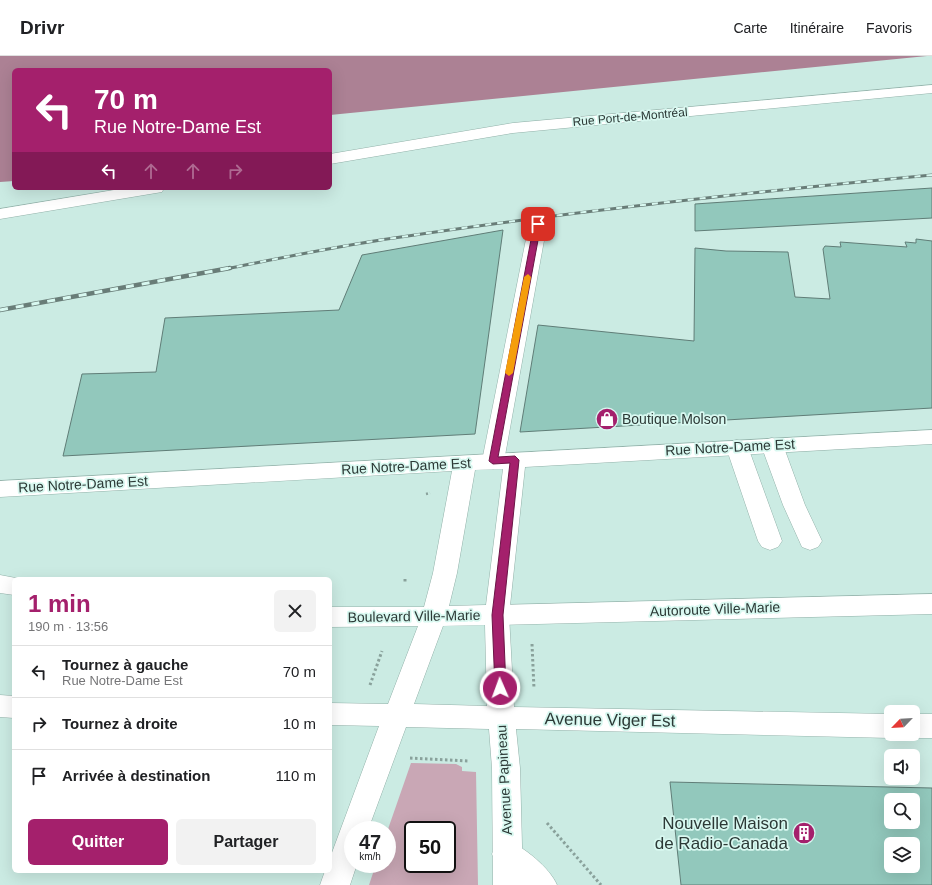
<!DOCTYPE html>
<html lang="fr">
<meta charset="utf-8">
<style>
body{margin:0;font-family:Helvetica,sans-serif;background:#f2f2f2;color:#202124;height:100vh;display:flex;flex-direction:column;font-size:15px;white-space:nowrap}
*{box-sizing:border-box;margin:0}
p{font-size:13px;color:#757577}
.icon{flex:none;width:22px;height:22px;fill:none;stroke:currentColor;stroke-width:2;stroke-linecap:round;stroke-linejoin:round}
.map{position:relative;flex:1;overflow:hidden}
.panel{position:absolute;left:12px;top:521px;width:320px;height:296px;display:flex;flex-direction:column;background:#fff;border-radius:6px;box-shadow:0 4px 16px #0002}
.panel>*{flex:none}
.top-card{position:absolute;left:12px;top:12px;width:320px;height:122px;border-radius:6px;box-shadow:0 4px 16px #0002;background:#a4206c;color:#fff;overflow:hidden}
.needle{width:26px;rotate:245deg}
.buttons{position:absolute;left:884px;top:649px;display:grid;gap:8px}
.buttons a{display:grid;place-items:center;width:36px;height:36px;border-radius:6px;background:#fff;box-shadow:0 4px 16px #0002;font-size:20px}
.speed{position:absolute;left:344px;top:765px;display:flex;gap:8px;font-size:20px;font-weight:700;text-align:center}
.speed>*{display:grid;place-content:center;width:52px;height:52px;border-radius:50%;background:#fff;box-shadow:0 4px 16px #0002;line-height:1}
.speed small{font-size:10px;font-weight:400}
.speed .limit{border:2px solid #111;border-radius:6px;background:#fff;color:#111}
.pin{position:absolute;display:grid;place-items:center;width:34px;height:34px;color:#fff;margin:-17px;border-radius:8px;box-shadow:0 2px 6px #0006}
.me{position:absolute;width:44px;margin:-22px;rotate:358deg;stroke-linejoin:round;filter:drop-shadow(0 0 3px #0008)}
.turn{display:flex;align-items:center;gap:14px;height:84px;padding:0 16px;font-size:18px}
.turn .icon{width:52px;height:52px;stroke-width:2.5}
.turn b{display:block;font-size:28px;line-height:34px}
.lanes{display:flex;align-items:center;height:38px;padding:0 16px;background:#0003;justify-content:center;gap:20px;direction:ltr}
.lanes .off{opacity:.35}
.round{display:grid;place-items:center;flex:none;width:42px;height:42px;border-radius:6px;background:#f2f2f2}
.head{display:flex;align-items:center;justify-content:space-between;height:68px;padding:0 16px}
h1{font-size:24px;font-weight:600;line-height:30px;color:#a4206c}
.cta{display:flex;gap:8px;margin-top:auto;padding:8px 16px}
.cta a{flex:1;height:46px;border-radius:6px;background:#a4206c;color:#fff;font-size:16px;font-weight:600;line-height:46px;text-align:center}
.cta a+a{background:#f2f2f2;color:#202124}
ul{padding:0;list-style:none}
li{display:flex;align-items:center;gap:12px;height:52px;padding:0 16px;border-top:1px solid #e0e0e0}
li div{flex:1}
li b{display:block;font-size:15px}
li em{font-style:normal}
header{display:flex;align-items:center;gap:24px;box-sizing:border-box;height:56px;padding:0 20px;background:#fff;border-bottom:1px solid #e0e0e0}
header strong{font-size:19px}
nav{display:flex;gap:22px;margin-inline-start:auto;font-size:14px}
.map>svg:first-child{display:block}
.green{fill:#c9a7b5;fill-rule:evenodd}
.water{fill:#ac8194}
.building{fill:#92c8bc;stroke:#607d77;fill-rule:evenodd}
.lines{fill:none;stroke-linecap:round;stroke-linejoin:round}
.minor-casing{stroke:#92b1a9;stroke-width:1}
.major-casing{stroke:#92b1a9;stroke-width:1}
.highway-casing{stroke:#92b1a9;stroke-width:1}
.path-far1{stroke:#89a19b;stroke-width:2.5;stroke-dasharray:2 2;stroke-linecap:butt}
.path{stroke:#89a19b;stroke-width:3;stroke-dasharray:2.5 2.5;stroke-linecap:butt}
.minor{fill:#fff;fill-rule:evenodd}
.major{fill:#fff;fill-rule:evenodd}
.highway{fill:#fff;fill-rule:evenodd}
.rail-far1-casing{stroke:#697d78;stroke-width:3}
.rail-casing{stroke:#697d78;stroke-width:4.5}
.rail-far1{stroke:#d8f8f0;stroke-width:2;stroke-dasharray:6;stroke-linecap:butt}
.rail{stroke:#d8f8f0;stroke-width:3;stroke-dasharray:8;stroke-linecap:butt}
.route{fill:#a4206c;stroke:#6b1546}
.slow{fill:#f59e0b}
.labels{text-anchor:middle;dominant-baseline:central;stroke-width:3.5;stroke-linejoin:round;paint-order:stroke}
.far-street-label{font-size:12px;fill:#2c3936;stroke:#d8f8f0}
.poi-label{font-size:14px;fill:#2c3936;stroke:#d8f8f0;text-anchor:start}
.street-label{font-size:14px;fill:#2c3936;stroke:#d8f8f0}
.near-street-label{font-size:17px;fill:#2c3936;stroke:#d8f8f0}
.near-poi-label{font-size:17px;fill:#2c3936;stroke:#d8f8f0;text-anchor:end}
</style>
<header>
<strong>Drivr</strong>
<nav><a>Carte</a><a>Itinéraire</a><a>Favoris</a></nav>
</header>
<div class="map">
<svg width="932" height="829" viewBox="0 0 932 829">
<rect width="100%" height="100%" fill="#cbebe3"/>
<!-- green -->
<path class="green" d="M411,707L456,708L462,711V715L476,716L478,829H369L376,808H387V776ZM413,774H447V808H413Z"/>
<!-- water -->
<path class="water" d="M0,0H927L330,59V14H14V125L0,126Z"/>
<!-- building -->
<g class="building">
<path d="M932,132V162L695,175V148Z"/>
<path d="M503,174L475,378L63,400L82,318L156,316L165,262L339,254L362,199Z"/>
<path d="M916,183L932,185V352L520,376L538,269L694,285L695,192L726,195L788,196L795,241L830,243L823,193L825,190L841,191L840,186L907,191L905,186L916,187Z"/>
<path d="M670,726L932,732V829H681ZM891,744H913V766H891ZM891,788H913V810H891Z"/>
</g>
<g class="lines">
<!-- minor casing -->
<g class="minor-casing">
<g id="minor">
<path d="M932,29V37L513,77L330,108V98L513,67Z"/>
<path d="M126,132H164L162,136L0,163V153Z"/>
<path d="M538,163L544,164L547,168L504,405L501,410L493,413L485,410L482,405L529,168L532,164Z"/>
<path d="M772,382L780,384L783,389L805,449L822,485L818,491L810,494L802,491L783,449L761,389L764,384Z"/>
<path d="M737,384L745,386L748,391L782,485L778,491L770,494L762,491L758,485L726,391L729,386Z"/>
<path d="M507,784C524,791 550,812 557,829H520L497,808L492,798L497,788Z"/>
</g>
</g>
<!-- major casing -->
<g class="major-casing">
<g id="major">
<path d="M932,374V388L525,411L509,559L514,651L891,658V678H901L891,682L516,673L520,712L523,829H493L492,712L489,673L406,671L368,774H353V808H357L350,829H320L325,815H330V802L379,670L330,669V647L388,648L418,570L330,571V551H424L433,517L452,415L0,441V425ZM503,413L486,549L449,550L457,517L475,414ZM485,569L487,650L414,648L443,570Z"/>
<path d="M0,519L21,523H14V539L0,537Z"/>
<path d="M0,639L14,640V662L0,661Z"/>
<path d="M913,658H932V682H913L904,678H913Z"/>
</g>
</g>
<!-- highway casing -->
<g class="highway-casing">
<path id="highway" d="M932,538V558L497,569L488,566L485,559L488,552L497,549Z"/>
</g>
<!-- path-far1 -->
<path class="path-far1" d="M426,438L430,437"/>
<!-- path -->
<g class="path">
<path d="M405,523V528"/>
<path d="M532,588L534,633"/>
<path d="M370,629L382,595"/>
<path d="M410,702L468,705"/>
<path d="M547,767L601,829"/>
</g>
<!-- minor -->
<use href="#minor" class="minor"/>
<!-- major -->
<use href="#major" class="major"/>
<!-- highway -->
<use href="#highway" class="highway"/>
<!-- rail-far1 casing -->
<g class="rail-far1-casing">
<path id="rail-far1" d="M225,213C281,202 338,190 394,182C573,155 752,136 932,119"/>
</g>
<!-- rail casing -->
<g class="rail-casing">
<path id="rail" d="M0,254L230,212"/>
</g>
<!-- rail-far1 -->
<use href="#rail-far1" class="rail-far1"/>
<!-- rail -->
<use href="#rail" class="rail"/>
</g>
<!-- route -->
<path class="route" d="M538,166L541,168L498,401L515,400L519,404L503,559L506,632L504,636L500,637L496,636L495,632L492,559L510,407L493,408L489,405L534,168Z"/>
<!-- slow -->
<path class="slow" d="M528,218L531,221L513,317L509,320L505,317L524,221Z"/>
<!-- icons -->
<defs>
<g id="shop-disc" transform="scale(1.15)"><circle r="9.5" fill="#a4206c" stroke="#d8f8f0"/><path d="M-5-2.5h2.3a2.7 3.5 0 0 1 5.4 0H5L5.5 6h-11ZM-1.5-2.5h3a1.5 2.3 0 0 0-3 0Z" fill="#fff"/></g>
<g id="building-disc" transform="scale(1.15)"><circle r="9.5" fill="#a4206c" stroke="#d8f8f0"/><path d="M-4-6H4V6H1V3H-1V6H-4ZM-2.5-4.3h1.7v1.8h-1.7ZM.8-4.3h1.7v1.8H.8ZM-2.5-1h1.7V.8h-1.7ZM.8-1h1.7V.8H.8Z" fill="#fff"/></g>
</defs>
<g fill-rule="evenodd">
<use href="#shop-disc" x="607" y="363"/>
<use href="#building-disc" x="804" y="777"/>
</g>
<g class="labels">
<!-- far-street labels -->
<g class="far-street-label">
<text transform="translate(630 61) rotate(-5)">Rue Port-de-Montréal</text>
</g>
<!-- poi labels -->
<g class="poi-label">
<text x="622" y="363">Boutique Molson</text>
</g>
<!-- street labels -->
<g class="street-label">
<text transform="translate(730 391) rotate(-3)">Rue Notre-Dame Est</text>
<text transform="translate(406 410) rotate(-3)">Rue Notre-Dame Est</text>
<text transform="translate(83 428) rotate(-3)">Rue Notre-Dame Est</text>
<text transform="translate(715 553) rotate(-2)">Autoroute Ville-Marie</text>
<text transform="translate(414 560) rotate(-1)">Boulevard Ville-Marie</text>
<text transform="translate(504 724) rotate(-93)">Avenue Papineau</text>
</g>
<!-- near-street labels -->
<g class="near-street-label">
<text transform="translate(610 664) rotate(1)">Avenue Viger Est</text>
</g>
<!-- near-poi labels -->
<g class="near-poi-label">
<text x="788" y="767">Nouvelle Maison<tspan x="788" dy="20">de Radio-Canada</tspan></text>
</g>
</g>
</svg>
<div class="buttons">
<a><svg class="needle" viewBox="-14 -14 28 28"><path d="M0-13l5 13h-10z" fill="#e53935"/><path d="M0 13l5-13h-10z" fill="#757577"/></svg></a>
<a><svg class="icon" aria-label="sound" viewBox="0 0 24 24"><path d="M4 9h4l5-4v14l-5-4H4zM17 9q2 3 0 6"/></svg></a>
<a><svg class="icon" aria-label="search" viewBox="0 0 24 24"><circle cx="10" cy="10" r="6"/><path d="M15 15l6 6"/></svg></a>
<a><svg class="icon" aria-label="layers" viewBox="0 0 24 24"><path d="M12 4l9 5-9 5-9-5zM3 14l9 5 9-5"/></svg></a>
</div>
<div class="speed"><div>47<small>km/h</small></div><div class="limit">50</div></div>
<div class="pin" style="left:538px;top:168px;background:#d93025"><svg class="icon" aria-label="arrive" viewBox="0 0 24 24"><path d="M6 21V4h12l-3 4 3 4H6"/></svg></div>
<svg class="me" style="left:500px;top:632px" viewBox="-20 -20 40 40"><circle r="17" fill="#a4206c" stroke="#fff" stroke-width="3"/><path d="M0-11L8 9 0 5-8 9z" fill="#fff"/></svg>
<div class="top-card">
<div class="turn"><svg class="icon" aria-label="left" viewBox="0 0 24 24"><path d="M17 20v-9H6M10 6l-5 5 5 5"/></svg><div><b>70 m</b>Rue Notre-Dame Est</div></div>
<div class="lanes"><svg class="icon" aria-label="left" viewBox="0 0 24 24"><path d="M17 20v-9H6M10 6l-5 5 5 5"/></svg><svg class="icon off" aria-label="ahead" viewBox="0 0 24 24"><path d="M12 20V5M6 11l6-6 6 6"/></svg><svg class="icon off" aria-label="ahead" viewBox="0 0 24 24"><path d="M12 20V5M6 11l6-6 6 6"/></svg><svg class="icon off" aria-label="right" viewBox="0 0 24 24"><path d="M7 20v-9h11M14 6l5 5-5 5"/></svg></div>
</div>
<section class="panel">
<div class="head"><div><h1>1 min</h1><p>190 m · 13:56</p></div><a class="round"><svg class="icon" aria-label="close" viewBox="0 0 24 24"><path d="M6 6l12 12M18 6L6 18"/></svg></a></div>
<ul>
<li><svg class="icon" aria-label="left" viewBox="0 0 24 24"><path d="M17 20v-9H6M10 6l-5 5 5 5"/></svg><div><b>Tournez à gauche</b><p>Rue Notre-Dame Est</p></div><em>70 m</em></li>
<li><svg class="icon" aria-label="right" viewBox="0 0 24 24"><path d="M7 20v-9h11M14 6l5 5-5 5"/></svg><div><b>Tournez à droite</b></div><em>10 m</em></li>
<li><svg class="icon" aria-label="arrive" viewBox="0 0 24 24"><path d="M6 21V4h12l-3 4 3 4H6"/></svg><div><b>Arrivée à destination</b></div><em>110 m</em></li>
</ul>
<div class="cta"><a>Quitter</a><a>Partager</a></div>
</section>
</div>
